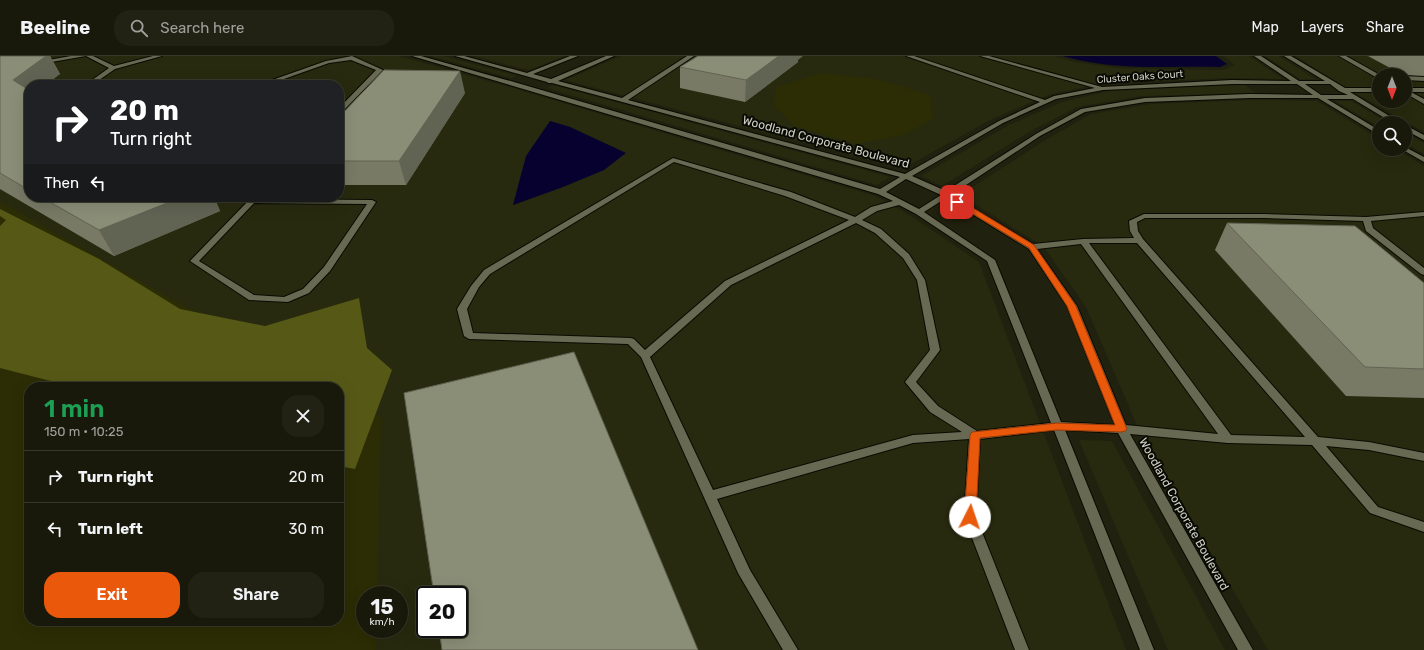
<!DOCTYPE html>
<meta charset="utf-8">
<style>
body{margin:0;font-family:Rubik,sans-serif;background:#212213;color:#f1f3f6;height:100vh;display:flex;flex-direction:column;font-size:15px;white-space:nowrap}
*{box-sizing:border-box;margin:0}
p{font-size:13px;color:#9fa09c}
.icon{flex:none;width:22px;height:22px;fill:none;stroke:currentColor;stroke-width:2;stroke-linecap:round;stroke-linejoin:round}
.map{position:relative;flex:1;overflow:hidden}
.details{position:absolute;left:24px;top:326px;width:320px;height:244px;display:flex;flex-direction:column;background:#18190a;border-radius:16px;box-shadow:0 4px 16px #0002,0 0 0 1px #36382b}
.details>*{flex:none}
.banner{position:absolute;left:24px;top:24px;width:320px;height:122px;border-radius:16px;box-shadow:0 4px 16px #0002,0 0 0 1px #36382b;background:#202124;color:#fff;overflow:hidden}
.needle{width:26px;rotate:180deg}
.tools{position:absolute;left:1372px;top:12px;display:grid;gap:8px}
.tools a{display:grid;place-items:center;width:40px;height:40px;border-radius:50%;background:#18190a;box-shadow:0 4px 16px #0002,0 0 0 1px #36382b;font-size:20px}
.speed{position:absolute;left:356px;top:530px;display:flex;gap:8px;font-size:20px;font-weight:700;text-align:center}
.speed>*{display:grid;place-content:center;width:52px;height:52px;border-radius:50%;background:#18190a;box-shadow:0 4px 16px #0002,0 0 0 1px #36382b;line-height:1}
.speed small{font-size:10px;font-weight:400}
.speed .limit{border:2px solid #111;border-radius:6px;background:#fff;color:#111}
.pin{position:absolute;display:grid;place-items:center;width:34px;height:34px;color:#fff;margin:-17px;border-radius:8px;box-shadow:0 2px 6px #0006}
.me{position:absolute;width:44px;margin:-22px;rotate:4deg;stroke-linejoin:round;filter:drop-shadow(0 0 3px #0008)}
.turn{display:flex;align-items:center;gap:14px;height:84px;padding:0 20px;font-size:18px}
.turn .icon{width:52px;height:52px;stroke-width:2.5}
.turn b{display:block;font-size:28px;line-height:34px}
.then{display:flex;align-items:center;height:38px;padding:0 20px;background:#0003;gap:8px;font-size:15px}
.round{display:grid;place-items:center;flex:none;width:42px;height:42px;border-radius:16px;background:#212213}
.headline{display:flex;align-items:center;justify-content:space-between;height:68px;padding:0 20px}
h1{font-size:24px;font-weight:600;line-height:30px;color:#1e9e55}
.action{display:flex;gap:8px;margin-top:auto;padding:8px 20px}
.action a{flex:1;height:46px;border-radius:16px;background:#ea580c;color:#fff;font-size:16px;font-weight:600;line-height:46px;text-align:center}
.action a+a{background:#212213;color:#f1f3f6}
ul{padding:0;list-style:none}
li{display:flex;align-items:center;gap:12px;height:52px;padding:0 20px;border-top:1px solid #36382b}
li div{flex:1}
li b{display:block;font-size:15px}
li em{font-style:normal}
header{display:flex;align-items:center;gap:24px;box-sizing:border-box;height:56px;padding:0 20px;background:#18190a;border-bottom:1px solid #36382b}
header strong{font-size:19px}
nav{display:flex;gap:22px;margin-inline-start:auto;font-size:14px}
.search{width:280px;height:36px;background:#212213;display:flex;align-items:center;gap:10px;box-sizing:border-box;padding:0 14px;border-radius:16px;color:#9fa09c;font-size:15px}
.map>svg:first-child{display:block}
.built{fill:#282a0f;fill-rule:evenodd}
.green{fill:#2c2d04}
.forest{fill:#565916}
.water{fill:#06012f}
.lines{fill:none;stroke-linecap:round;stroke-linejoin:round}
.minor-casing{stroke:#0a0a00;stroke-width:2}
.minor{fill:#676953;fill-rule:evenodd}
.wall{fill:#787a66}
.shaded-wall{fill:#616353}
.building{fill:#8b8e77;stroke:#616353}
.route{fill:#ea580c;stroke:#983908}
.labels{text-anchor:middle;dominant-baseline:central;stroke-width:4;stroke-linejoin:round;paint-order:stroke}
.far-street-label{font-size:10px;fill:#d1d2c6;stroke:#090a04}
.street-label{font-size:12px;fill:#d1d2c6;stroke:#090a04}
</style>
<header>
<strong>Beeline</strong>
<div class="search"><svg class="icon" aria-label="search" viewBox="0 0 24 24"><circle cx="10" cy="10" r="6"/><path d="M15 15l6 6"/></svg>Search here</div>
<nav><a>Map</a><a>Layers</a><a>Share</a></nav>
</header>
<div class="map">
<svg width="1424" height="594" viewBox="0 0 1424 594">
<rect width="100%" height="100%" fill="#20210e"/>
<!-- built -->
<g class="built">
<path d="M33,0H399L506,30L875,140L911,160L979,206L1126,594H344L367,292L359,243L265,270L180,253L0,153V11ZM29,29H339V141H29ZM550,65L570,71L625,97L604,114L563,131L513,149ZM365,539H399V573H365ZM425,539H459V573H425Z"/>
<path d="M431,0H443L517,20L511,22Z"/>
<path d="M474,0H565L529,14Z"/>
<path d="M621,0H1054L1075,6L1119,12L1223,14L1235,9L1223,0H1249L1283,23L1226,22L1098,28L1048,39L992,63L902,113L565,24Z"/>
<path d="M1265,0H1279L1315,23H1300Z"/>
<path d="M1295,0H1424V76L1362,41ZM1379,19H1405V45H1379Z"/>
<path d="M553,29L890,121L877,129L547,32Z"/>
<path d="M1237,29H1245L1256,37L1140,40L1077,51L1029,76L942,130L921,120L1009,69L1062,46L1109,35Z"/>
<path d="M1255,44L1317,45L1379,83V93H1396L1424,110V594H1268L1139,374L1086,251L1043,190L960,139L1047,83L1091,58L1151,48Z"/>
<path d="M1335,45H1351L1389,67H1379V71Z"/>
<path d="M1405,76L1424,87V98L1405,87Z"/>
<path d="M1079,384L1112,385L1225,594H1168Z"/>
</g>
<!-- green -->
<g class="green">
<path d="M821,17L881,24L930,39L933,63L903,79L856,88L795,70L774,50L776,31Z"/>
<path d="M0,146L328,331H29V565H339V337L381,361L377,539H365V573H376L375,594H0Z"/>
</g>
<!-- forest -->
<path class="forest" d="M0,153L99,203L180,253L265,270L359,242L367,292L392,314L355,413L339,410V331H74L0,312V170L6,164L0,160Z"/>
<!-- water -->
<g class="water">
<path d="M1063,0H1216L1227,8L1220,11C1168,10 1112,15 1063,0Z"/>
<path d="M550,65L570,71L626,97L604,114L563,131L513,149L526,100Z"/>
</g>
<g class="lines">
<!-- minor casing -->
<g class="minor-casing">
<g id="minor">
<path d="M71,0H86L40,8L37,6Z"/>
<path d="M86,0H93L114,10L153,0H162L115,13L92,29H85L109,12Z"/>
<path d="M352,0L383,14L341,57L339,58V52L376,14L351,4L329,7L267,29H258L326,5Z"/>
<path d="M412,0H421L514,26L880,133L900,121L552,27H548L547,26L455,0H464L527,17L570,0H578L533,18L551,23L606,0H614L558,25L622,42L687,0H694L628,44L905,118L999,65L1040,46L906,0H914L1045,44L1054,40L1095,32L980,0H989L1102,31L1232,24L1291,25L1254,0H1261L1299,25H1325L1284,0H1291L1345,32H1379V36H1350L1401,67H1393L1353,43H1327L1379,74V79L1318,42H1249L1145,46L1085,56L1040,80L951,139L1033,188L1083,183L1134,182L1130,175L1129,165L1144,158H1264L1366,161L1424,156V160L1371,165L1373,172L1424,212V219L1421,218L1366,175L1363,165L1264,162H1145L1137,166L1138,175L1143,183L1318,381L1369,386L1424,397V405L1369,394L1326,390L1378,451L1424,466V476L1370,457L1312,389L1228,387L1130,378L1253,594H1238L1118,377L1065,374L1154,594H1140L1054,374L980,383L976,461L1029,594H1015L964,461L969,383L913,387L717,443L750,514L798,594H783L738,517L641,301L628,288L469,283L464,280L457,253L471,230L484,214L673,102L791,136L855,161L871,151L893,145L878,138ZM1232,28H1297L1313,39L1249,38L1145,42L1081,53L1036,78L946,135L912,120L1003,67L1056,43L1103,34ZM1305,28H1330L1339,35L1348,39H1321ZM674,106L785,140L849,164L725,225L645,294L634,283L631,282L473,277L467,253L479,231L490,218ZM906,123L941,139L919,153L886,136ZM946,142L1029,193L1067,250L1115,369L1061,366L995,204L924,156ZM899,149L916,158L987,205L1051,367L977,375L938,350L916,326L940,294L925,224L909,198L881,173L862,164L877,155ZM856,167L875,177L903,202L917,224L930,294L905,326L930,356L962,376L913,379L713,434L650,301L731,229ZM1089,187H1137L1305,381L1231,379ZM1081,188L1218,378L1126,369L1077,250L1037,193Z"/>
<path d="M1339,0H1346L1380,19L1379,23Z"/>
<path d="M1405,20L1424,21V25L1405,24Z"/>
<path d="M1405,32H1424V36H1411L1424,43V48L1405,37Z"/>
<path d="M1405,69L1424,79V84L1405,74Z"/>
<path d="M1405,91L1424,101V106L1403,94L1402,93H1405Z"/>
<path d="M252,141H260L259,143L372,144L376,146L330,215L309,237L288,246L249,244L190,205ZM254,147L367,148L324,211L303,233L284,241L254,239L199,205Z"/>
</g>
</g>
<!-- minor -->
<use href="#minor" class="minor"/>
</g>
<!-- wall -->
<g class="wall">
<path d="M0,0H50L60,18L29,29V141H214L220,155L114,200L0,133Z"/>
<path d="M1368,0H1424V20L1408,19L1397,13H1392Z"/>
<path d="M798,4V6L745,46L680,32V11Z"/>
<path d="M465,37L406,129H339V61Z"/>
<path d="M1227,167L1424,227V342L1346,340L1215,194Z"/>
</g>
<!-- shaded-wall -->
<g class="shaded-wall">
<path d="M46,0H50L60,18L46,29H29V47L13,24Z"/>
<path d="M779,0H803L798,4V6L745,46L746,24Z"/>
<path d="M460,15L465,37L406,129L399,105Z"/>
<path d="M182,141H214L220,155L114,200L99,174Z"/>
</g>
<!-- building -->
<g class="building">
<path d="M0,0H46L13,24L29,34V38L25,40L29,42V134L0,117Z"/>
<path d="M698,0H779L746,24L680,11Z"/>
<path d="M384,14L460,15L399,105H339V61Z"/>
<path d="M41,141H182L99,174Z"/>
<path d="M1227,167L1355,170L1424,227V313L1365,311Z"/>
<path d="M574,296L698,594H442L439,573H459V539H434L404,337Z"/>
</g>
<!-- route -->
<path class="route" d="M955,144H960L1034,189L1076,250L1127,373L1125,375L1122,376L1057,374L980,382L976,461L974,465L970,466L966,465L964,461L970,379L972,376L1057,367L1115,369L1067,250L1029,192L955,147Z"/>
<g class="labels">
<!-- far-street labels -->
<g class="far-street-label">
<text transform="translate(1140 21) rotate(-4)">Cluster Oaks Court</text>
</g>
<!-- street labels -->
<g class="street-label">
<text transform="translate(826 86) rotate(15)">Woodland Corporate Boulevard</text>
<text transform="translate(1184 458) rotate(61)">Woodland Corporate Boulevard</text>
</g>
</g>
</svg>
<div class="tools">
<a><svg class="needle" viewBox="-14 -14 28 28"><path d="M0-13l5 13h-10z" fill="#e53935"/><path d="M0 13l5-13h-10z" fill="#9fa09c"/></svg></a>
<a><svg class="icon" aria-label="search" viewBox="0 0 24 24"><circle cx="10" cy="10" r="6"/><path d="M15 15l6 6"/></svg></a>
</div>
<div class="speed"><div>15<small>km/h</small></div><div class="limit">20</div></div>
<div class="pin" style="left:957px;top:146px;background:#d93025"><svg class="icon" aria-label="arrive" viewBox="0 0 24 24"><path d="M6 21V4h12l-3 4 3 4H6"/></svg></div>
<svg class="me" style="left:970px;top:461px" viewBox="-20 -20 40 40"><circle r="19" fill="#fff"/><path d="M0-13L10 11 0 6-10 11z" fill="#ea580c"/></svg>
<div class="banner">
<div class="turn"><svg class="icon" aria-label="right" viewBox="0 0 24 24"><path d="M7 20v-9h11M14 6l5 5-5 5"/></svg><div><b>20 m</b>Turn right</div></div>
<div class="then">Then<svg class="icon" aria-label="left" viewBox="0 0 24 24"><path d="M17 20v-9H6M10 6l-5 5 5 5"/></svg></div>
</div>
<section class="details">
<div class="headline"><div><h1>1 min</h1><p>150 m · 10:25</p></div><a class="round"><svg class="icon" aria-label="close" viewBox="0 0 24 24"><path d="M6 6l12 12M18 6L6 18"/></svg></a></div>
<ul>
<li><svg class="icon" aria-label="right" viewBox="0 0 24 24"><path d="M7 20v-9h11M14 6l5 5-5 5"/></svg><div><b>Turn right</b></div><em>20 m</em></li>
<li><svg class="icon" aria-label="left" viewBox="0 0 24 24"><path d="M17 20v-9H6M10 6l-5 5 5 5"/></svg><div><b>Turn left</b></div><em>30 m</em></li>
</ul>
<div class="action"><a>Exit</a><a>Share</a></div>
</section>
</div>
